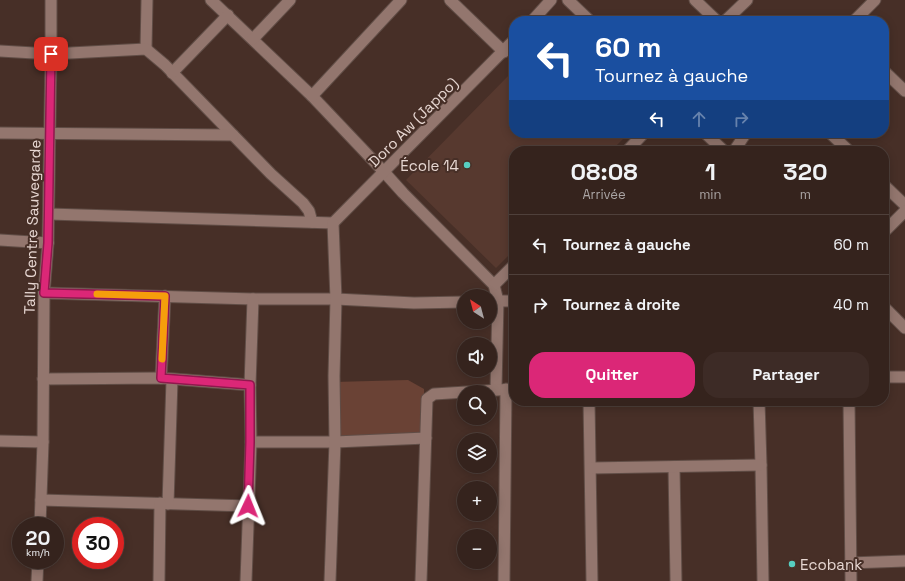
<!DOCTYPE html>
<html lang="fr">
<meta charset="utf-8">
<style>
body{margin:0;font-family:"Space Grotesk",sans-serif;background:#3d2b26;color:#f1f3f6;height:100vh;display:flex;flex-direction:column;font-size:15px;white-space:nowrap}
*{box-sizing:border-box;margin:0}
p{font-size:13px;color:#aaa4a4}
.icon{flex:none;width:22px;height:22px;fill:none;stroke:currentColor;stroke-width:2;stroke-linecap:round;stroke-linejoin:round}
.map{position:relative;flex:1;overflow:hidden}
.sheet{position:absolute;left:509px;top:146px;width:380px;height:260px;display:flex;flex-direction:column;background:#35231d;border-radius:16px;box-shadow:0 2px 10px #0003,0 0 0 1px #4f403b}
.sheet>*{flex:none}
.hud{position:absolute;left:509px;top:16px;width:380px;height:122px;border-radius:16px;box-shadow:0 2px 10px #0003,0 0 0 1px #4f403b;background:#1a4fa0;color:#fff;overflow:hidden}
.needle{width:26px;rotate:324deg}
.controls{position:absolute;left:457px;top:289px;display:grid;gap:8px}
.controls a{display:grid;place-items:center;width:40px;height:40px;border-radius:50%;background:#35231d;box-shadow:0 2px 10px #0003,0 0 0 1px #4f403b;font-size:20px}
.speed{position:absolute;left:12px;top:517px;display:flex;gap:8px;font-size:20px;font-weight:700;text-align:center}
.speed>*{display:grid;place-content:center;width:52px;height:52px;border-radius:50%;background:#35231d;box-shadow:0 2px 10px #0003,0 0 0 1px #4f403b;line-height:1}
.speed small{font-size:10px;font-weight:400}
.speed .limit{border:6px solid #d22;background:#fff;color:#111}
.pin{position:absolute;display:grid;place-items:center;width:34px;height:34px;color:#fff;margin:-17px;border-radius:8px;box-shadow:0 2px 6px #0006}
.me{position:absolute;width:44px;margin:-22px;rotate:2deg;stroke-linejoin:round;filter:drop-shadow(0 0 3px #0008)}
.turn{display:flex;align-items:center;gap:14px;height:84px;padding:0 20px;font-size:18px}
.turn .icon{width:52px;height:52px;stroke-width:2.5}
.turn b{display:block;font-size:28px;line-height:34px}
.lanes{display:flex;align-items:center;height:38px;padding:0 20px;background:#0003;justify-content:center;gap:20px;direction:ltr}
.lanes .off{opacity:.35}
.eta{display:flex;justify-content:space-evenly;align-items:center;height:68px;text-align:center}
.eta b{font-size:24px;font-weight:600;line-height:28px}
.button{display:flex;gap:8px;margin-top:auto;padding:8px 20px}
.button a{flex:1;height:46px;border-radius:16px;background:#db2777;color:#fff;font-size:16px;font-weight:600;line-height:46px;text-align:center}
.button a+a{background:#3d2b26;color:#f1f3f6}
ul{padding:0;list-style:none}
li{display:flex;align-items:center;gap:12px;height:60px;padding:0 20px;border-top:1px solid #4f403b}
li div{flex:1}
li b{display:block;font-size:15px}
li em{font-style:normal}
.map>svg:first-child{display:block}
.built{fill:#57392f}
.green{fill:#6a4235}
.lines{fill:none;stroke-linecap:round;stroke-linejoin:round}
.minor-casing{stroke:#604d46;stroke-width:13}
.minor{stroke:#93766e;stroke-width:11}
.route-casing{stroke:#8e194d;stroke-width:10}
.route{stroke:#db2777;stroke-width:7}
.slow{stroke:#f59e0b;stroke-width:7}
.poi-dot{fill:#57cec1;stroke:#472f27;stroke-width:1.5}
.labels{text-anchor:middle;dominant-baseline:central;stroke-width:4;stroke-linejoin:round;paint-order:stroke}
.street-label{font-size:15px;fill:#e7d7d2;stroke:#472f27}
.poi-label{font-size:15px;fill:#e7d7d2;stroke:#472f27;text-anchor:end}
</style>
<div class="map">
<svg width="905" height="581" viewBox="0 0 905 581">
<rect width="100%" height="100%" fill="#472f27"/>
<!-- built -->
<path class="built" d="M514,70V133H629L611,151H514V250L496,268L406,180Z"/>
<!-- green -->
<path class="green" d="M408,380L424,389V437L335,440L334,382Z"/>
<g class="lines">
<!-- minor casing -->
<g class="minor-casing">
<g id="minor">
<path d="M211,0L312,96L385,173L403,193L494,285L498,301L496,389"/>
<path d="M450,0L504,52"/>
<path d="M568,0L590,21"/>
<path d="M695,0L717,21"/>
<path d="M532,21L551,0"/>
<path d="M725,21L747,0"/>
<path d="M854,21L875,0"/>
<path d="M253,39L290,0"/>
<path d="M146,49L147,0"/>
<path d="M0,51L51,54L146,49L165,65L271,174L303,203L309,211L312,222"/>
<path d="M884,71L905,91"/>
<path d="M172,73L228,15"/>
<path d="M312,96L401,0"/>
<path d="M0,133L233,135"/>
<path d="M705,133L724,151"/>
<path d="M830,133L849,151"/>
<path d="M627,151L644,133"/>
<path d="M734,151L746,133"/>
<path d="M884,185L905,205"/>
<path d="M49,214L333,223"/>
<path d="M333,223L514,40"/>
<path d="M884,232L905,211"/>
<path d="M0,240L48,243"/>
<path d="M494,285L514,265"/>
<path d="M44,293L253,299H336L414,303L464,302"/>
<path d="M490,301H514"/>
<path d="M884,307L905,328"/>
<path d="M884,377H905"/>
<path d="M161,378L165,296"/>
<path d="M43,379L161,378L250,385"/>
<path d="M589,401L592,581"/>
<path d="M759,401L761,465L763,581"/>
<path d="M849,401L851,581"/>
<path d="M0,441L43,442"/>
<path d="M251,442H335L426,438"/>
<path d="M674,467L676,581"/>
<path d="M591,468L761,465"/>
<path d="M41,500L249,506"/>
<path d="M168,504L172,380"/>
<path d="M40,526L43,442L44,293L48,243L51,54V0"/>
<path d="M850,563L905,561"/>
<path d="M37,581L38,560"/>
<path d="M159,581L160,503"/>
<path d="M246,581L251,442L250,385L253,299"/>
<path d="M330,581L335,442L334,376L336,299L333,223"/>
<path d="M421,581L427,399L434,394L514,389"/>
<path d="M504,581L506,389"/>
</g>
</g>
<!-- minor -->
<use href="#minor" class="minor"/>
</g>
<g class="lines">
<!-- route casing -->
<g class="route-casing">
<path id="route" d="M51,54L48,243L44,293L165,296L161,378L250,385V442L248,506"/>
</g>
<!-- route -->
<use href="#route" class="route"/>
<!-- slow -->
<path class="slow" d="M97,294L165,296L162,359"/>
</g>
<!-- markers -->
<g class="poi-dot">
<circle cx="467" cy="165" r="4"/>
<circle cx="792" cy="564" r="4"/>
</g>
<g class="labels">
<!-- street labels -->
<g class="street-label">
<text transform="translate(413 122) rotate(-45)">Doro Aw (Jappo)</text>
<text transform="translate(32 227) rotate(-88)">Tally Centre Sauvegarde</text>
</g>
<!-- poi labels -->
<g class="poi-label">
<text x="459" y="165">École 14</text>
<text x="800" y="564" text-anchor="start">Ecobank</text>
</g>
</g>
</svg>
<div class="controls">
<a><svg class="needle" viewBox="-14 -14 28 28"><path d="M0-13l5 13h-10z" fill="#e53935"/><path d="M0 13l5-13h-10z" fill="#aaa4a4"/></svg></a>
<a><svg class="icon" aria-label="sound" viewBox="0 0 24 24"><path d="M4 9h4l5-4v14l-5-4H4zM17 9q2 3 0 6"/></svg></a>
<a><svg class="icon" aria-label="search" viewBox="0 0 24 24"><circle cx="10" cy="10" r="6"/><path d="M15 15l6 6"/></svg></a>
<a><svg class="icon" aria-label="layers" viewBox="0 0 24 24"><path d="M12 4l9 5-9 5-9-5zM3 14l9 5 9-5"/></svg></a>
<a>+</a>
<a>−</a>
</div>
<div class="speed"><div>20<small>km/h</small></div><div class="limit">30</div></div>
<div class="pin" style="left:51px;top:54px;background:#d93025"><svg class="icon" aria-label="arrive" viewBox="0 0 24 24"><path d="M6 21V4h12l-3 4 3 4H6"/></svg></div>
<svg class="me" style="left:248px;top:506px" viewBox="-20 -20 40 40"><path d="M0-17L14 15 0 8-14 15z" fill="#db2777" stroke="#fff" stroke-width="4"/></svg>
<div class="hud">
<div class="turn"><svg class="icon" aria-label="left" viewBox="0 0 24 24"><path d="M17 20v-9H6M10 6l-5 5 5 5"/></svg><div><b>60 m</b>Tournez à gauche</div></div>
<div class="lanes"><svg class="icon" aria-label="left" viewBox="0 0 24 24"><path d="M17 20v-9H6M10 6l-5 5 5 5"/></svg><svg class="icon off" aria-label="ahead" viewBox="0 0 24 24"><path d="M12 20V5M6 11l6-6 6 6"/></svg><svg class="icon off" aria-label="right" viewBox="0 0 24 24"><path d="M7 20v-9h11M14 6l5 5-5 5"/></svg></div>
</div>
<section class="sheet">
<div class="eta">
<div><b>08:08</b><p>Arrivée</p></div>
<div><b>1</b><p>min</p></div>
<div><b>320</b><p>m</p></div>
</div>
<ul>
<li><svg class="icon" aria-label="left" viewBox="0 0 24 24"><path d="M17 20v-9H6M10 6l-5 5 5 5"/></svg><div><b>Tournez à gauche</b></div><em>60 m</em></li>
<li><svg class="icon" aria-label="right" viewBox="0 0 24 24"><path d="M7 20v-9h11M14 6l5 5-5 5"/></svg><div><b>Tournez à droite</b></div><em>40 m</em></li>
</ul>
<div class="button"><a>Quitter</a><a>Partager</a></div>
</section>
</div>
